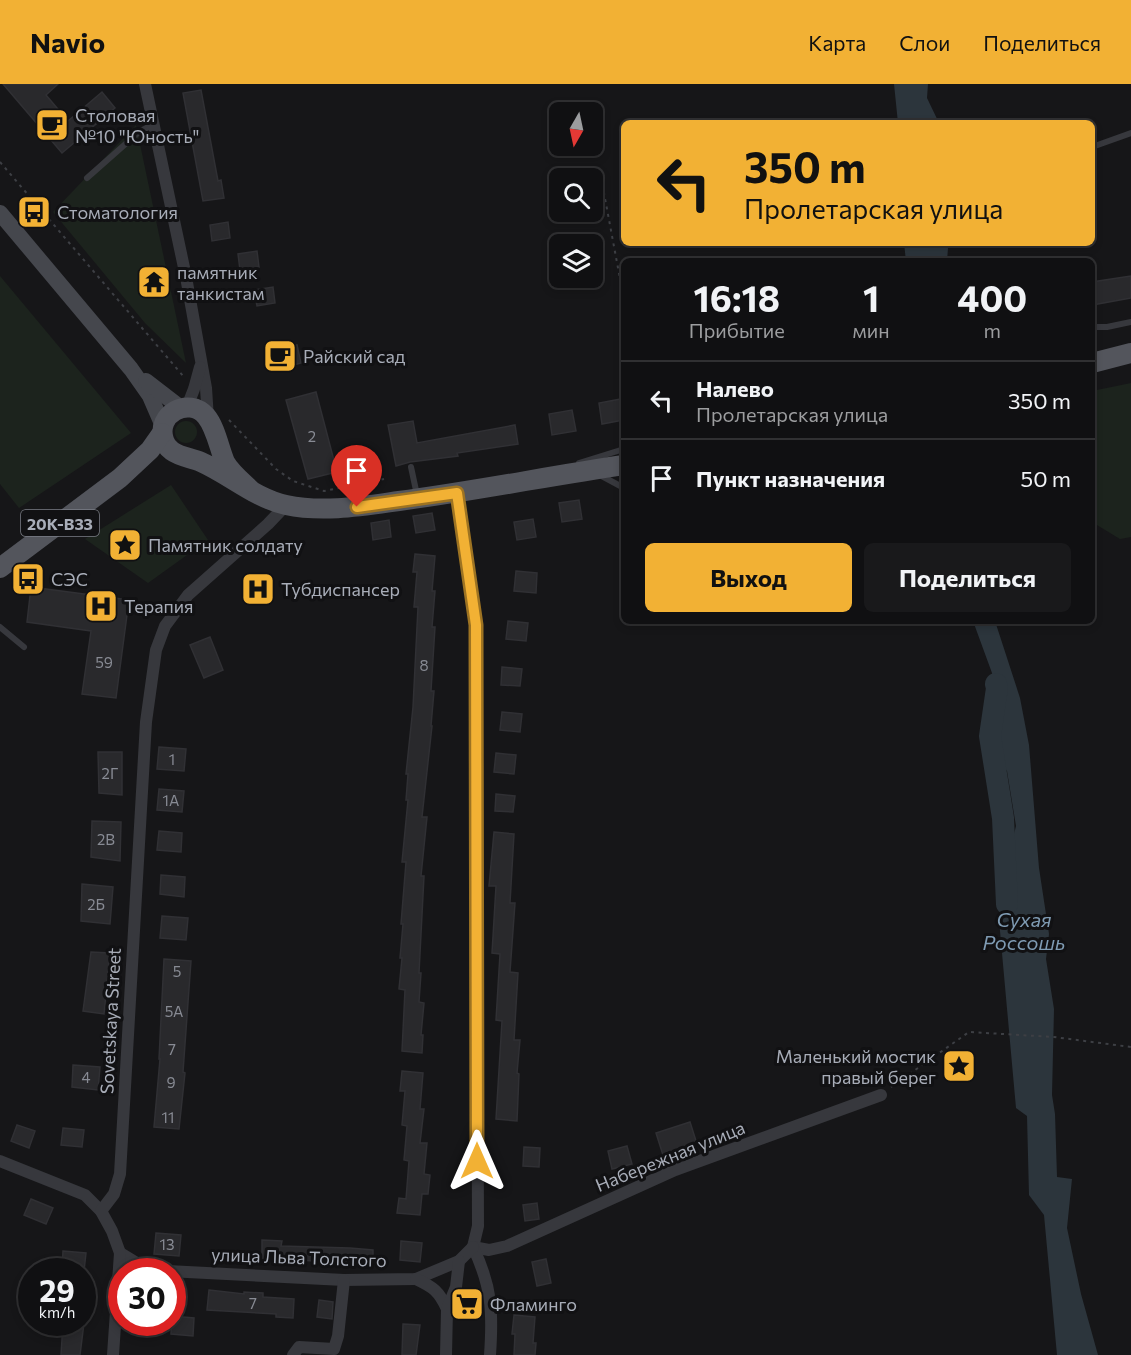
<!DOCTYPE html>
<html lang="ru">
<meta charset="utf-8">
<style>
body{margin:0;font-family:Commissioner,sans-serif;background:#19191b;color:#f1f3f6;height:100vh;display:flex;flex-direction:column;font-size:22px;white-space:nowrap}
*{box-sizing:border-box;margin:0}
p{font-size:20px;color:#9c9d9f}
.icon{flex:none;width:33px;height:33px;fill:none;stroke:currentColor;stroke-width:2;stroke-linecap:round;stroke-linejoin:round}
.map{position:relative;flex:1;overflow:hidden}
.details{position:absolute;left:621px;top:174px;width:474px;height:366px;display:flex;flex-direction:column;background:#101012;border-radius:9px;box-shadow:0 3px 9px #0003,0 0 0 2px #303032}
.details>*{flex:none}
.hud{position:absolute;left:621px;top:36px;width:474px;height:126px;border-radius:9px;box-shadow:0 3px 9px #0003,0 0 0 2px #303032;background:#f2b134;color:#111;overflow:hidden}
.needle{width:39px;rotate:189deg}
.tools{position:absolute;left:549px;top:18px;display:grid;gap:12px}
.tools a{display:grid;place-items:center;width:54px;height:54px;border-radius:9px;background:#101012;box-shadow:0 3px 9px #0003,0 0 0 2px #303032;font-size:30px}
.speed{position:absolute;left:18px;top:1174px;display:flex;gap:12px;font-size:30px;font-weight:700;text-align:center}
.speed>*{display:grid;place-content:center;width:78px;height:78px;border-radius:50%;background:#101012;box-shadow:0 3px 9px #0003,0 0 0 2px #303032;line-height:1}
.speed small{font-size:15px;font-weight:400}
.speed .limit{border:9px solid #d22;background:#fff;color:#111}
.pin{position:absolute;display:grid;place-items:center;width:51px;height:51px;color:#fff;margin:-62px -26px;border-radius:50% 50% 50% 0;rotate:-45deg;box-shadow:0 0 6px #0007}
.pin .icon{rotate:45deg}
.me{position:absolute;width:66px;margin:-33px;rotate:0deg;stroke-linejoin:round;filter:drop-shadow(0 0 4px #0008)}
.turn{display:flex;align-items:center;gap:21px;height:126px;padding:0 24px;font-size:27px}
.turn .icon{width:78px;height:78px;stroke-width:2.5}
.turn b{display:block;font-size:42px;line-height:51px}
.eta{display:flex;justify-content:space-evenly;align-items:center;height:102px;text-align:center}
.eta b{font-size:36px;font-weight:700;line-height:42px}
.cta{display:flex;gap:12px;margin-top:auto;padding:12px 24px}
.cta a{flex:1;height:69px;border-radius:9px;background:#f2b134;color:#111;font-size:24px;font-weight:700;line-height:69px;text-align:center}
.cta a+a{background:#19191b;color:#f1f3f6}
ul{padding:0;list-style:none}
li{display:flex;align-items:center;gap:18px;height:78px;padding:0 24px;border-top:2px solid #303032}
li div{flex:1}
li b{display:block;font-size:22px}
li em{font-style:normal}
header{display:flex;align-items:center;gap:36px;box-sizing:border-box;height:84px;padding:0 30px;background:#f2b134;color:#111}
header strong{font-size:28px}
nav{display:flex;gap:33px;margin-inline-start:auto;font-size:21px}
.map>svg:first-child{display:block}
.green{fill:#1c231d}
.water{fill:#2c353c}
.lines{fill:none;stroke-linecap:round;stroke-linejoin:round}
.river{stroke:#2c353c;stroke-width:22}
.building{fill:#29292c;stroke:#303034;stroke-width:1.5}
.path{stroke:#3d3f44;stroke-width:2;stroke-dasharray:3 4.5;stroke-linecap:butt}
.service{stroke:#37383d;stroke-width:6}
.minor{stroke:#37383d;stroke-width:12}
.secondary{stroke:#45474d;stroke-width:16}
.primary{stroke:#53555c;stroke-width:20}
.route-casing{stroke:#9d7322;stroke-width:15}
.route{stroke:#f2b134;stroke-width:10}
.labels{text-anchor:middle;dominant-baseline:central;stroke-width:6;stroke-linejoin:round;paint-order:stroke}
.number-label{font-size:15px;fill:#888b94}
.shield{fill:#111113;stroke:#7b7e86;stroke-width:1.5}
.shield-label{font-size:16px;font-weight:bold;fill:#a8adb8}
.poi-label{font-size:18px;fill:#a8adb8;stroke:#111113;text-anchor:start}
.street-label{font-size:18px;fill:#a8adb8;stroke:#111113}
.water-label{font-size:20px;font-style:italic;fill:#7f9bb3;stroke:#111113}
</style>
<header>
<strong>Navio</strong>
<nav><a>Карта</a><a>Слои</a><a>Поделиться</a></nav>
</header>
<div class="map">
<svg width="1131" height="1271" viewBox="0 0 1131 1271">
<rect width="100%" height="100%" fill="#161618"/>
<!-- green -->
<g class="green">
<path d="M136,41L186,279L145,239L53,128Z"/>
<path d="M0,192L131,349L19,424L0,400Z"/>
<path d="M1131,299V453L1120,455L1092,438V307Z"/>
<circle cx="186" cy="348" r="11"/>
<path d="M171,401L208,456L148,499L85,455Z"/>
</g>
<!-- water -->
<g class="water">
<path d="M894,0H928L927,14L939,39H898Z"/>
<path d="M904,159H952L948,164L947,177H906Z"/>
<path d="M973,537H995L1020,614L1029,661L1039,784L1049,850L1046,875L1054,925L1052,1011L1055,1030L1057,1093L1072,1095L1067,1144L1081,1210L1098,1271H1057L1044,1131L1029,1111L1027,1032L1016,1024L999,836L1007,778L1016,742L1007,687L992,667L990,652L994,626L992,589Z"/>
</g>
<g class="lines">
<!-- river -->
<path class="river" d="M996,600L997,604L990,652L1003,734L1007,820"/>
</g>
<!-- building -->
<g class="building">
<path d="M3,0H58L46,11L68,37L102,8L115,24L62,69Z"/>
<path d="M201,6L218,97L221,96L224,114L203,117L183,9Z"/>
<path d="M228,138L230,154L212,157L210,141Z"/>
<path d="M257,167L259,183L240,186L238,170Z"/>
<path d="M1131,192V214L1092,221V198Z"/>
<path d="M273,203L275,219L257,222L254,206Z"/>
<path d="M297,261L301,279L275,286L270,268Z"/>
<path d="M316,308L337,388L308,395L286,316Z"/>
<path d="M621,315L624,336L602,340L599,319Z"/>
<path d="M572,326L576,347L552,351L549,330Z"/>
<path d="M413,337L417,359L515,341L518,360L457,369L458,372L410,378L396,382L388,341Z"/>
<path d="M579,416L582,435L562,438L559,419Z"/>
<path d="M432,429L435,446L416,449L413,432Z"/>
<path d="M533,435L536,453L517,456L514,438Z"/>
<path d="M389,436L391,453L373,456L371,439Z"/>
<path d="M415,470L435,472L432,507H435L432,543H435L431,607H434L431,642H432L422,733H427L421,792H424L419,889H421L419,918L424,919L421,951H423L422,969L402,967L405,906L399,905L402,874H400L403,840H401L406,778H402L408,716H406L408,690H406L413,623L418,523H414L417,488H413Z"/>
<path d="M516,487L537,489L536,509L514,507Z"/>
<path d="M31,503L129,516L116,614L82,610L91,547L27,538Z"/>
<path d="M508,537L528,539L526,557L506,555Z"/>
<path d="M210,553L223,586L204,594L190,561Z"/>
<path d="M502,583L522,585L520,602L501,601Z"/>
<path d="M502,628L522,630L520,648L500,646Z"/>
<path d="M159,663L186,665L184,687L157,685Z"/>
<path d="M98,668H122V711L99,709Z"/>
<path d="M496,669L516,671L514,690L494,688Z"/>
<path d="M159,705L184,707L182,728L157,726Z"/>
<path d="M496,710L515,712L513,728L495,727Z"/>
<path d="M92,737L121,738L120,777L91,773Z"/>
<path d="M159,747L182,749L181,768L157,766Z"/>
<path d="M494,748L514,750L510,819H515L510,888L518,889L514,956H520L517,989L519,990L517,1037L496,1035L502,937L496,936L500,870L492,869L496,802H489Z"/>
<path d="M161,791L185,793L184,813L160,810Z"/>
<path d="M82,800L113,803L110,840L81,837Z"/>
<path d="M162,832L188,834L186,856L160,854Z"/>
<path d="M91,868L110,869L104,930L83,927Z"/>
<path d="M164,875L191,877L183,988L185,989L179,1045L154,1043L160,975H159Z"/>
<path d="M73,981L100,983L98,1006L72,1003Z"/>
<path d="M402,987L423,989L420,1025H424L420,1059H427L424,1090L430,1091L428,1110H422L420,1131L397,1129L399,1114L406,1115L409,1077L404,1076L407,1042L402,1041L405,1007H400Z"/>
<path d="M690,1038L697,1060L663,1071L656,1049Z"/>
<path d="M17,1041L35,1047L29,1064L11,1057Z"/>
<path d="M63,1044L84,1046L82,1063L61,1061Z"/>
<path d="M627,1062L632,1080L612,1085L608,1067Z"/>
<path d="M524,1063L540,1064L539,1083L523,1082Z"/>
<path d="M31,1115L53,1124L46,1140L24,1131Z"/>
<path d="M537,1119L539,1135L525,1137L523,1121Z"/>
<path d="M156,1149L181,1151L179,1172L154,1170Z"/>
<path d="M262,1156L282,1157L281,1162L350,1164L373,1166V1179L262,1175Z"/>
<path d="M401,1157L422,1159L420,1178L400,1176Z"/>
<path d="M63,1167L86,1169L84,1187L62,1186Z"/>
<path d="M546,1175L551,1199L537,1202L532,1178Z"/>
<path d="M209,1206L244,1210V1208L263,1209V1213L294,1215L293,1234L276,1233V1230L207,1226Z"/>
<path d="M319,1216L333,1218L332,1235L317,1233Z"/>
<path d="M514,1231L535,1233L533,1259H536L535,1271H514L515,1250H512Z"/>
<path d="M172,1232L194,1234L193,1252L171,1250Z"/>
<path d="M63,1239H84L80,1271H61Z"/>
<path d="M403,1240L420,1241L416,1271H402Z"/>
</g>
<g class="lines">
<!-- path -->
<g class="path">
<path d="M0,78L184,293"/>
<path d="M601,93L624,216"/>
<path d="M229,336L276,385L293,397L324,407L384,395"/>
<path d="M891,1003L969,948L1054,953L1131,963"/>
</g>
<!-- service -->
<g class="service">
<path d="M1092,63L1131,49"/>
<path d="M87,94L139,48L152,41"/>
<path d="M1092,243H1107L1131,238"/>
<path d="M579,379L624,365"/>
<path d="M411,383L417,411"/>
<path d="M598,390L624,404"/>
<path d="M0,543L24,563"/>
</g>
<!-- minor -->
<g class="minor">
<path d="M145,0L186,193L206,304L208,335"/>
<path d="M187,323L194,305L200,283"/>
<path d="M457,409L476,541L478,1142L473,1163"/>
<path d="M0,1077L85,1111L101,1127"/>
<path d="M473,1163L489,1166L507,1162L675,1086L881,1011"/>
<path d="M473,1163C492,1203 493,1228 490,1271"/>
<path d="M120,1169L148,1186L344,1196L416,1195L459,1177L473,1163"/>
<path d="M416,1195C433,1203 439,1207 447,1225"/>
<path d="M113,1271L120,1169L112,1147L101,1127L114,1110L120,1090L146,638L156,566L165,542L188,511L268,440L286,421"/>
<path d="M293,1271L299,1263L334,1265L338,1252L344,1196"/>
<path d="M446,1271L447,1225L456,1203L459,1177"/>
</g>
<!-- secondary -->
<g class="secondary">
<path d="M0,129L131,285L150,312L163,342"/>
<path d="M146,297L181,324"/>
</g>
<!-- primary -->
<g class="primary">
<path d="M1092,279L1131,269"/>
<path d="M253,408C244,399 231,389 225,378C219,364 216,344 206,332C189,312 155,330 164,356C165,360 168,364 172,367C180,373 192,374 201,378C230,391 255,414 286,421C323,429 363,422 399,417C475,407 549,392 624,381"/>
<path d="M0,484L120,394L150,366L162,349"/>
</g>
</g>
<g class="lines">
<!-- route casing -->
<g class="route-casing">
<path id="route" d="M357,423L457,409L476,541L477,1077"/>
</g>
<!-- route -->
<use href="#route" class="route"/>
</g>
<!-- icons -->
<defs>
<g id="cafe-square" transform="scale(1.725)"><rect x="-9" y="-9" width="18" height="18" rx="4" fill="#f2b134" stroke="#111113"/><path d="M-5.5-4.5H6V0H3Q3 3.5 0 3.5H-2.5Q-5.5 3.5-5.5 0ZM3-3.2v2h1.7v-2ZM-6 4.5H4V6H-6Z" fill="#111"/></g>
<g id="bus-square" transform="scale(1.725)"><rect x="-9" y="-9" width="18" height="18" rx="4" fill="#f2b134" stroke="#111113"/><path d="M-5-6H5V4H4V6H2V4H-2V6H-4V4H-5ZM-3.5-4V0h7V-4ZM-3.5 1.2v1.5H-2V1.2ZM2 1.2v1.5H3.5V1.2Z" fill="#111"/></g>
<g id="temple-square" transform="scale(1.725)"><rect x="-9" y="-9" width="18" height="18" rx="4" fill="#f2b134" stroke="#111113"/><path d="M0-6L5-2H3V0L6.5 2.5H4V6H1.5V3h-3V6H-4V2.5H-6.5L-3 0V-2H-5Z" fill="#111"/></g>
<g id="sight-square" transform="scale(1.725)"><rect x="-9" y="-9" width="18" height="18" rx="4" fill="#f2b134" stroke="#111113"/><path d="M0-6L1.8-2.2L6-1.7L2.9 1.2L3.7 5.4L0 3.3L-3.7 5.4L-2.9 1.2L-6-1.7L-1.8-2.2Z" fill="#111"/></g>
<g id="hospital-square" transform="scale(1.725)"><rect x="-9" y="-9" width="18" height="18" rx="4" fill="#f2b134" stroke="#111113"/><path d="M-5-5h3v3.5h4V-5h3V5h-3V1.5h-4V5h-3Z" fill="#111"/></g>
<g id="supermarket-square" transform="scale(1.725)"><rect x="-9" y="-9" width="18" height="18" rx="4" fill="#f2b134" stroke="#111113"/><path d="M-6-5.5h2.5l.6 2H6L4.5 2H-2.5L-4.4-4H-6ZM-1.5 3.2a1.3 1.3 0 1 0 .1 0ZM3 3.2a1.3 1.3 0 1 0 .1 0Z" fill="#111"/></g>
</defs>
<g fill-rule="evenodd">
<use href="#cafe-square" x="52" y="41"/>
<use href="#bus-square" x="34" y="128"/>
<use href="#temple-square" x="154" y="198"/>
<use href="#cafe-square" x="280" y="272"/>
<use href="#sight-square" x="125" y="461"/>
<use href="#bus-square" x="28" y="495"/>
<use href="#hospital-square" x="258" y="505"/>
<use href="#hospital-square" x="101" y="522"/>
<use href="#sight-square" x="959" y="982"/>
<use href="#supermarket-square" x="467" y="1220"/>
</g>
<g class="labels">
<!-- number labels -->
<g class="number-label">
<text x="312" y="352">2</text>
<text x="104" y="578">59</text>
<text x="424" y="581">8</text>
<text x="172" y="675">1</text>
<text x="110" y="689">2Г</text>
<text x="171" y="716">1А</text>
<text x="106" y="755">2В</text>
<text x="96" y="820">2Б</text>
<text x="177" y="887">5</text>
<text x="174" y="927">5А</text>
<text x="172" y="965">7</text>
<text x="86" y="993">4</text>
<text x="171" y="998">9</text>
<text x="168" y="1033">11</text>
<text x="167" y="1160">13</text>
<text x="253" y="1219">7</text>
</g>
<!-- shield labels -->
<rect class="shield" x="21" y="426" width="78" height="26" rx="4.5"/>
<g class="shield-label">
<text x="60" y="439">20К-В33</text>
</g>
<!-- poi labels -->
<g class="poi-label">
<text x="75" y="31">Столовая<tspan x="75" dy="21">№10 "Юность"</tspan></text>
<text x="57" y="128">Стоматология</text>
<text x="177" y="188">памятник<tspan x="177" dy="21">танкистам</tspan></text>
<text x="303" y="272">Райский сад</text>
<text x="148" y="461">Памятник солдату</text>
<text x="51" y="495">СЭС</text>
<text x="281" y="505">Тубдиспансер</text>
<text x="124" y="522">Терапия</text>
<text x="936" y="972" text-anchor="end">Маленький мостик<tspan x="936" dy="21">правый берег</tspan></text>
<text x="490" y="1220">Фламинго</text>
</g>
<!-- street labels -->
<g class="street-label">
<text transform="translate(110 937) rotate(-87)">Sovetskaya Street</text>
<text transform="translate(670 1072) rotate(-22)">Набережная улица</text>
<text transform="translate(299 1173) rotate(2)">улица Льва Толстого</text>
</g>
<!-- water labels -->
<g class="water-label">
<text x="1024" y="835">Сухая<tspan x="1024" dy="23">Россошь</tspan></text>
</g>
</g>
</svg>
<div class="tools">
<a><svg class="needle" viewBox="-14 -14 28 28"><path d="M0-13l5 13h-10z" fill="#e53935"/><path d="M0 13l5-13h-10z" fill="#9c9d9f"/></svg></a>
<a><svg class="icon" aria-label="search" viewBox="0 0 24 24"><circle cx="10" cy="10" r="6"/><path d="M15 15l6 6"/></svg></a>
<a><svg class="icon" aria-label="layers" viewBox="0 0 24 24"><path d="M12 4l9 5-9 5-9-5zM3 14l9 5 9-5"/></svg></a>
</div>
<div class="speed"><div>29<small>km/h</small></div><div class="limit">30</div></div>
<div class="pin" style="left:357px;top:423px;background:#d93025"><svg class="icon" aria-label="arrive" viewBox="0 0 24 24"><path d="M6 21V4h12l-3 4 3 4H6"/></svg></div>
<svg class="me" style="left:477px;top:1077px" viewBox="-20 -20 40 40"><path d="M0-17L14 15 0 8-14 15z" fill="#f2b134" stroke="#fff" stroke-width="4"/></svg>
<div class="hud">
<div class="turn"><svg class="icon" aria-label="left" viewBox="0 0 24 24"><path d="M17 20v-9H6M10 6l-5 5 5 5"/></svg><div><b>350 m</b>Пролетарская улица</div></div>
</div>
<section class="details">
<div class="eta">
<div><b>16:18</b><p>Прибытие</p></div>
<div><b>1</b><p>мин</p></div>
<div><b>400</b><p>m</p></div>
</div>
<ul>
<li><svg class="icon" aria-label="left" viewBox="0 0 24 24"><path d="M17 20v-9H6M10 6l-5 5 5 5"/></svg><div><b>Налево</b><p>Пролетарская улица</p></div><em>350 m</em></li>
<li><svg class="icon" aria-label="arrive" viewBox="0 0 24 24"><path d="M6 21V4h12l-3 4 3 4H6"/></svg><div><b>Пункт назначения</b></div><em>50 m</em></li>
</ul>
<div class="cta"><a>Выход</a><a>Поделиться</a></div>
</section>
</div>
